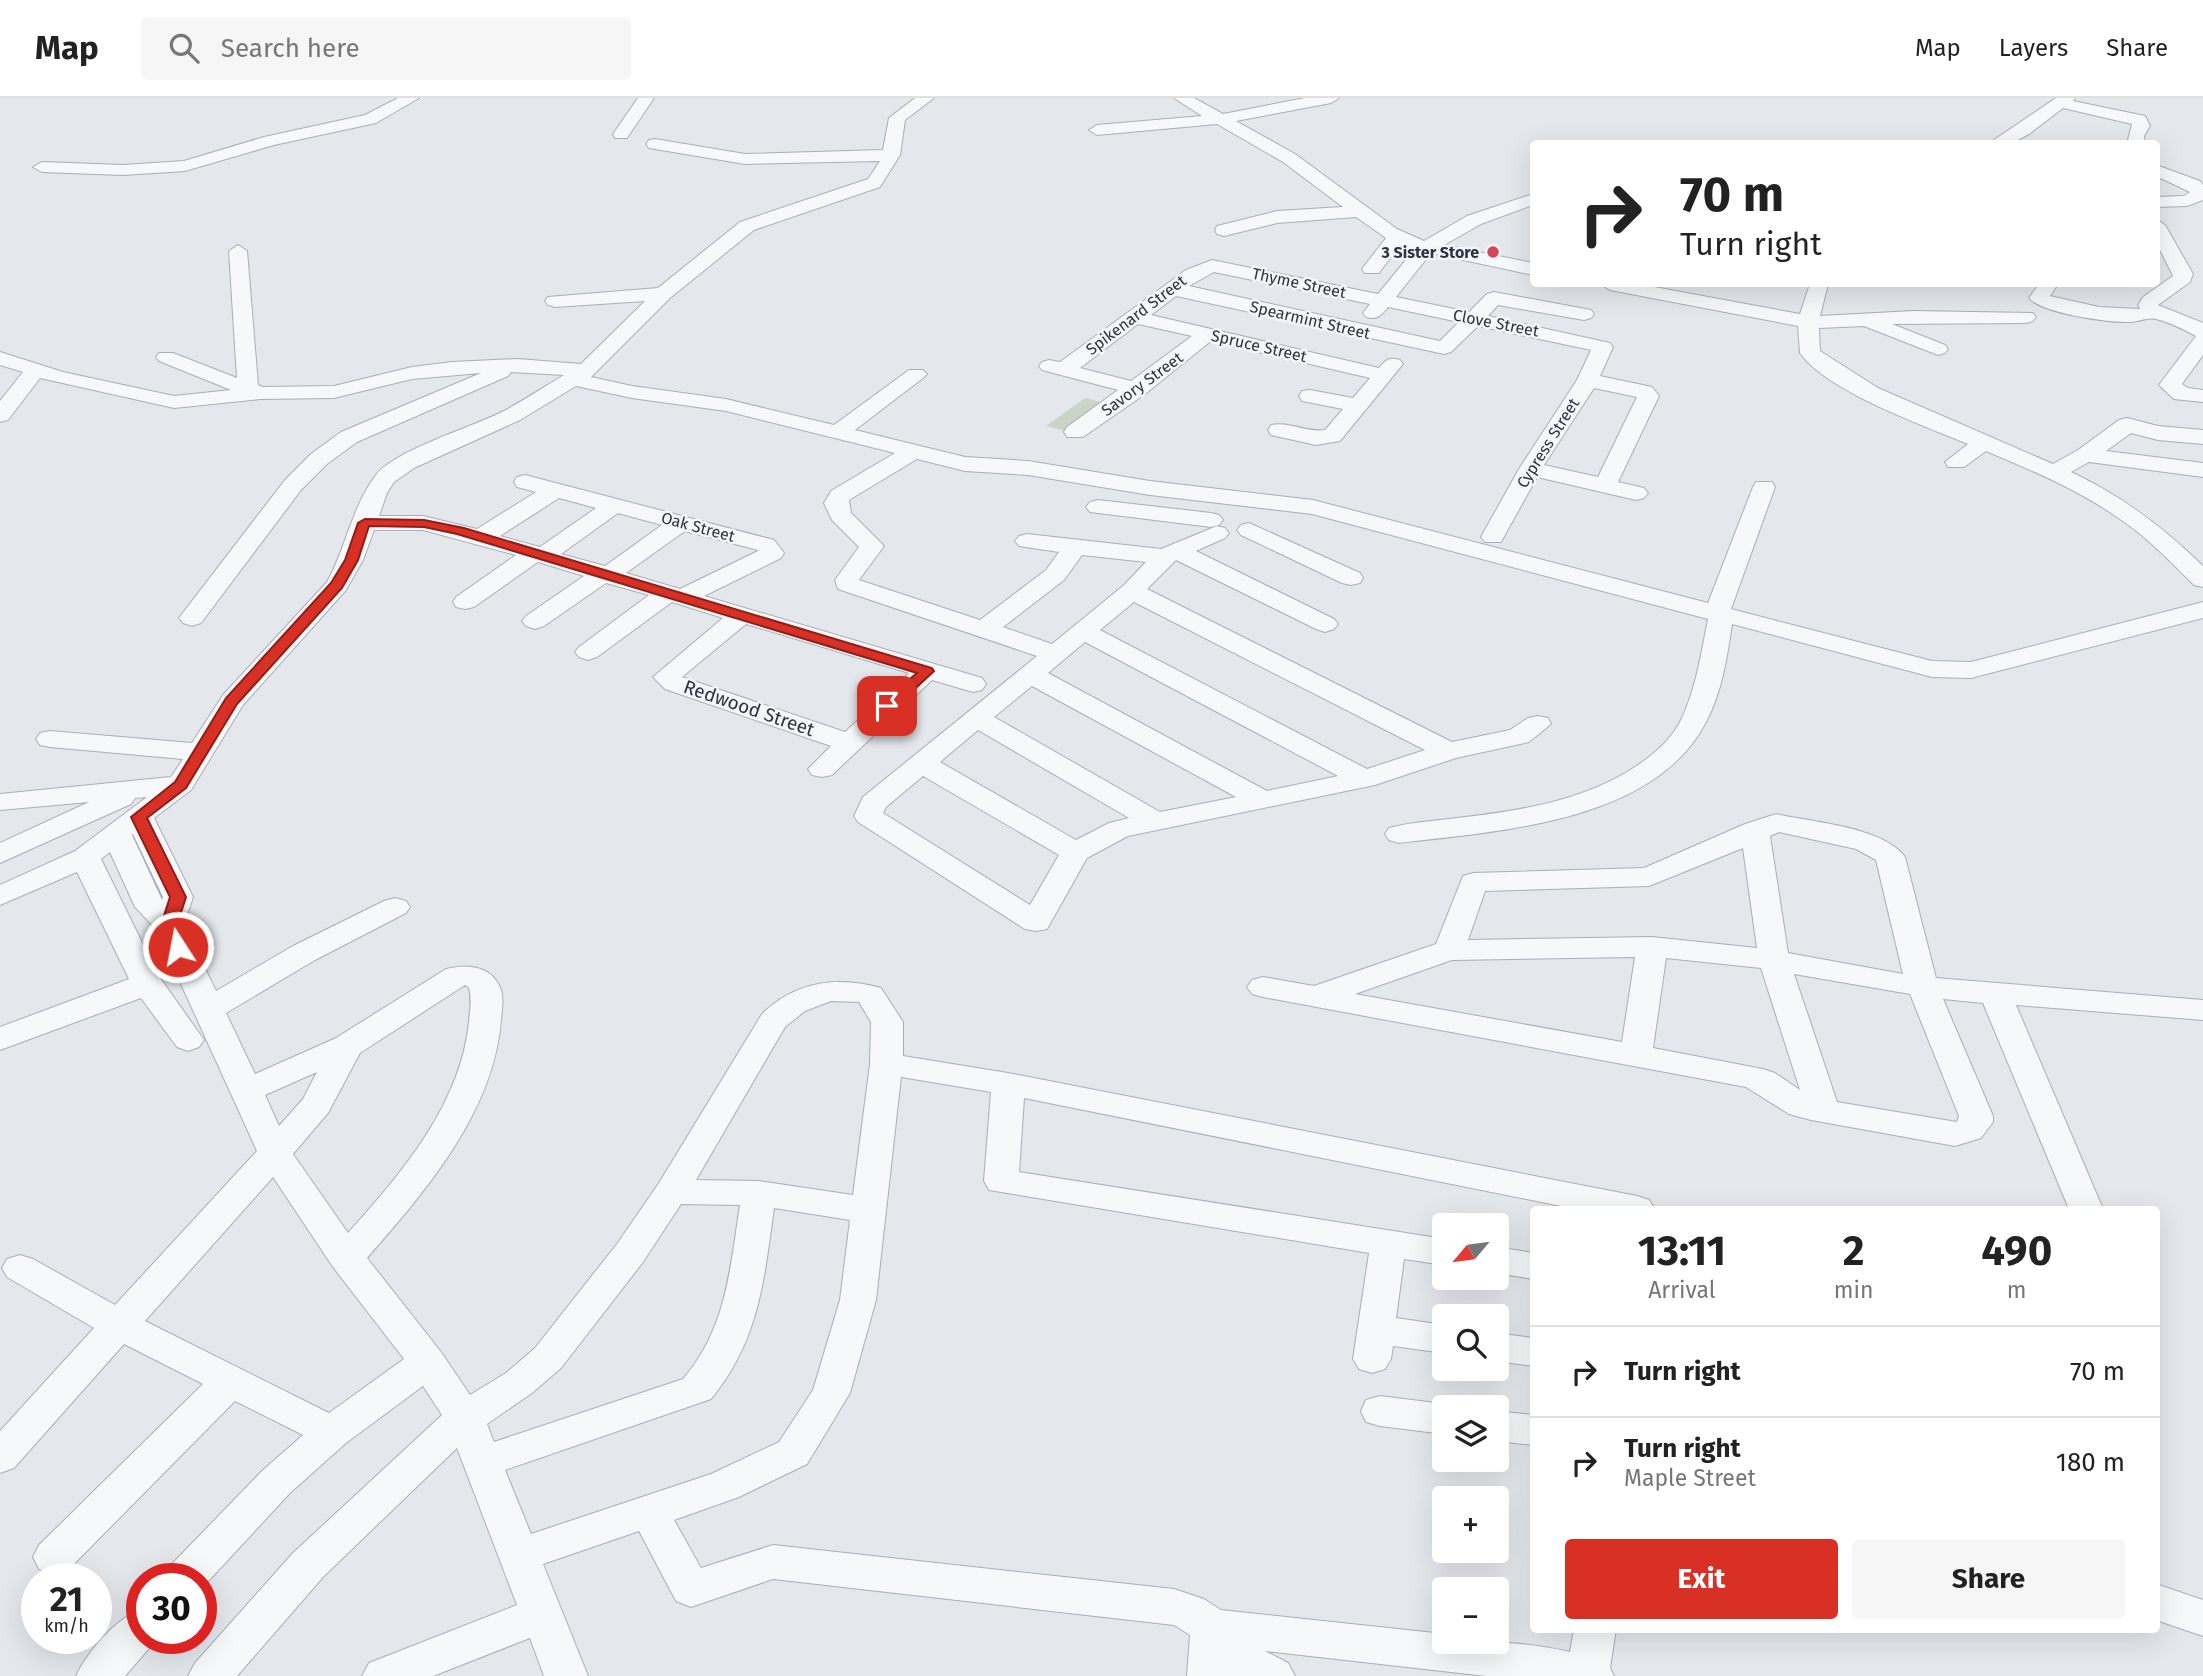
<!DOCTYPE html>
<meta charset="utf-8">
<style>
body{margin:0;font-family:"Fira Sans",sans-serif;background:#f6f6f6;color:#222;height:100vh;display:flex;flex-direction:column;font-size:26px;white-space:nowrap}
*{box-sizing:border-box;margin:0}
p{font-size:23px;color:#767676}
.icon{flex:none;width:38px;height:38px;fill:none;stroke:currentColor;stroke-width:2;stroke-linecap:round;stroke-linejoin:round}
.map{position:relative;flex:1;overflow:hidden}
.details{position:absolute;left:1530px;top:1108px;width:630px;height:427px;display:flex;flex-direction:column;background:#fff;border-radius:7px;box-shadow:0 7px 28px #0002}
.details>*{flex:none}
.top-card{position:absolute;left:1530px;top:42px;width:630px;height:147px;border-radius:7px;box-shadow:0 7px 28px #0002;background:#fff;color:#222;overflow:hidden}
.needle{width:46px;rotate:241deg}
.fabs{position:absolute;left:1432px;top:1115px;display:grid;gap:14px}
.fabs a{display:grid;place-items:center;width:77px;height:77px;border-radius:7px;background:#fff;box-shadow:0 7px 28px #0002;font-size:35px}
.speed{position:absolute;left:21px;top:1465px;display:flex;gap:14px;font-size:35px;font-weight:700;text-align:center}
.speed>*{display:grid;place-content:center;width:91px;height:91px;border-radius:50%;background:#fff;box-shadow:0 7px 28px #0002;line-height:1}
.speed small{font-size:18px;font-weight:400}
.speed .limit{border:10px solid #d22;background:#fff;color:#111}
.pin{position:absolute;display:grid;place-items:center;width:60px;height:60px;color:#fff;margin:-30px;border-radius:14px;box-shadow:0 4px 10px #0006}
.me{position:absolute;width:77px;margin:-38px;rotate:349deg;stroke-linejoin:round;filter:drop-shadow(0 0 5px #0008)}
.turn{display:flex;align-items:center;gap:24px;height:147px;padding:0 35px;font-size:32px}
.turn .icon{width:91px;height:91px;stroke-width:2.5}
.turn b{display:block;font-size:49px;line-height:60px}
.eta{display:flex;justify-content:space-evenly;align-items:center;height:119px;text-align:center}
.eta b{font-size:42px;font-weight:700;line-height:49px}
.button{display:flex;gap:14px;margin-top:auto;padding:14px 35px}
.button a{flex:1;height:80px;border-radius:7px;background:#d93025;color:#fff;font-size:28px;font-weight:700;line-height:80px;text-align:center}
.button a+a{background:#f6f6f6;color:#222}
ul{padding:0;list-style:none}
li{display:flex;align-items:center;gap:21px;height:91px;padding:0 35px;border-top:2px solid #e0e0e0}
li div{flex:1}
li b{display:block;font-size:26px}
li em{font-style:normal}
header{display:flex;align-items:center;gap:42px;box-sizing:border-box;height:98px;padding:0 35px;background:#fff;border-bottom:2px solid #e0e0e0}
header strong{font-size:33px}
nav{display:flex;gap:38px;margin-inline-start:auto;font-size:24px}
.search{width:490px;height:63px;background:#f6f6f6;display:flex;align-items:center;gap:18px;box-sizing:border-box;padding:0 24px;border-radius:7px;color:#767676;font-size:26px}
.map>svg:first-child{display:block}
.green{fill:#c9d6c5}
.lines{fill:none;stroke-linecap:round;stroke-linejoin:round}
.minor-casing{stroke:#a9aeb7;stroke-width:2}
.minor{fill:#f7f8fa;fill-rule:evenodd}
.route{fill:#d93025;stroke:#8d1f18;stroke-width:2}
.poi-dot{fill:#d1495b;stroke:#f4f6f9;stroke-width:2.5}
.labels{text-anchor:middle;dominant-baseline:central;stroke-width:5;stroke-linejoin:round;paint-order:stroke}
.far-poi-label{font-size:16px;font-weight:bold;fill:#2b3445;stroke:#f4f6f9;text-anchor:end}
.far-street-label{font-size:16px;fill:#2b3445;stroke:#f4f6f9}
.street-label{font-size:19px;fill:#2b3445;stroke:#f4f6f9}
</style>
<header>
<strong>Map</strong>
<div class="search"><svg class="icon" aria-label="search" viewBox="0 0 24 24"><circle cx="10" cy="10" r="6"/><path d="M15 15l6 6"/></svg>Search here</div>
<nav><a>Map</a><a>Layers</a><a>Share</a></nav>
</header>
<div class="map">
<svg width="2203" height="1578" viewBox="0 0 2203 1578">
<rect width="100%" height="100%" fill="#e4e7ec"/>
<!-- green -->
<path class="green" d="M1085,300L1114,307L1076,336L1046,328Z"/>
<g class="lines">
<!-- minor casing -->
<g class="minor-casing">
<g id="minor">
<path d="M398,0H419L376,25L274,47L185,73L123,77L42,74L33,69L42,64L123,67L184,63L264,39L365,17Z"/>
<path d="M638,0H654L627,40H615L613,36Z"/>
<path d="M915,0H934L905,22L900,57L880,89L754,132L670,200L591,279L632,288L726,301L834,327L909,272H923L927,276L923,280L855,332L965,359L1028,363L1150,383L1313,402L1708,505L1753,389L1756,384H1772L1775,389L1731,511L1932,563L1971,564L2203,504V520L1971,580L1932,579L1732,526C1727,560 1722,594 1706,624C1654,725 1498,733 1399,745L1389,742L1385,736L1389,730C1411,724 1435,723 1457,720C1519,713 1583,703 1635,669C1652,658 1670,643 1680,624C1696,592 1701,556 1708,521L1312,416L1150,397L1028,377L965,373L917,361L849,402L851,415L884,448L859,482L980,522L1046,472L1059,454L1019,448L1015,443L1019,438L1027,436L1161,451L1217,428L1225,430L1229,435L1225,440L1196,453L1334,521L1338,526L1334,531L1325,534L1316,531L1176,462L1147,491L1452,644L1510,632L1528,620L1538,618L1548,620L1551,626L1529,644L1456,660L1375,687L1128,738L1087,760L1047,831L1036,833L1025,831L858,724L854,718L863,699L1037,558L838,491L835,482L859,449L832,422L824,405L831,393L895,355L726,313L632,300L576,288L520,322L414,370L394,384L387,395L379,418H423L477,431L536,394L517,389L514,384L517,379L525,377L774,442L784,455L781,460L704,498L982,580L986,586L982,592L973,594L932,582L832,677L822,679L812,677L808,671L831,648L665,591L653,579L723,520L672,504L597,559L588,562L579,559L575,554L579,549L649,497L606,485L544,528L535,531L526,528L522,523L526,518L584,478L538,464L474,509L465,511L456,509L453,504L456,499L516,457L423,432H374L363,462L346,492L243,607L191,692L154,720L193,799L184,827L216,893L293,848L384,803L395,800L406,803L410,809L406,815L315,862L226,915L255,976L336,940L446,871C465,866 487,867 498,885C505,897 502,909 501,922C494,1014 425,1094 367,1160L441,1254L470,1297L506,1275L535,1250L617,1146L659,1085L762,916C796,883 837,878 881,890L903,924V958L1008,975L1637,1098L1649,1102L1655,1111H1576L1024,1000L1019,1074L1444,1141V1167L1404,1161L1396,1220L1444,1227V1255L1393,1248L1391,1261L1385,1271L1372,1275L1359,1271L1353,1261L1369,1155L989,1092L984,1083L991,994L901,979L876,1202L850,1295L807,1366L739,1399L674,1422L701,1470L773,1447L1174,1491L1204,1501L1221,1512L1444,1536V1544C1490,1544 1523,1543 1570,1554L1574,1531H1616L1610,1570L1614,1578H1486L1265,1553L1288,1565L1295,1578H1187L1190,1537L1174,1527L773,1481L691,1509L676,1503L639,1433L543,1466L588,1578H544L530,1540L433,1578H362L369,1565L517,1507L457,1350L323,1479L237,1578H188L195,1565L293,1455L442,1317L423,1288L346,1345L290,1395L201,1491V1480H164L170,1468L262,1373L303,1337L235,1303L69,1471L54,1476L39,1471L33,1459L39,1447L203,1286L124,1246L14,1370L0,1375V1333L94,1230L7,1179L2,1170L7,1161L20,1157L33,1161L115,1207L257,1053L156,831L135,809L110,754L101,761L158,877L204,942L199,949L188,953L177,949L141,900L0,952V929L129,881L77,774L0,807V787L75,753L147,699L135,700L131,706L0,765V745L89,704L0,712V696L171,679L183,661L50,649L40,647L36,641L40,635L50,633L192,645L223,597L327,484C346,450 352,408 376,377C395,352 473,329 504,313C524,302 544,289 564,277L511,274L508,278L357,344L327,366L301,392L201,525L192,528L183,525L179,520L285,382L311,356L341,334L481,275L412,281L334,300L260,301L174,310L40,280L8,322L0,324V303L23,274L0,267V254L63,274L174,298L231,292L159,263L156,259L159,255H173L237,280L229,153L238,147L247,153L258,287L263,289L334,288L412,269L452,264L518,261L581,266L645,203L555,209L548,207L545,203L548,199L658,190L740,124L868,81L880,63L745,66L649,50L646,46L649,42L655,41L745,56L883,52L889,20ZM559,400L596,410L540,449L500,438ZM618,415L662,427L605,468L561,456ZM685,433L758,452V453L680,491L626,475ZM1082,457L1146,464L1123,488L1052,546L1003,529L1064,482ZM1134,504L1425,652L1367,671L1100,532ZM746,526L909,575L845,634L682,579ZM1085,544L1338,678L1267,693L1048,575ZM1032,588L1236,699L1160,714L994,619ZM978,632L1129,720L1109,725L1076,742L940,664ZM923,678L1059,757L1030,807L883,715L886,709ZM133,736L163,799L162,802L132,737ZM465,887L469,890C472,901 470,912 469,923C461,1006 402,1075 348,1135L293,1056L328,1015L360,955ZM831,903L859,904L871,924L870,966L853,1097L759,1083L696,1082L785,929L805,913ZM317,974L303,1001L279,1028L265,997ZM273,1079L333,1169L404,1261L329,1315L145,1223ZM681,1106L740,1107C730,1170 727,1230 683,1281L494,1344L487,1326L532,1295L561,1270L643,1164ZM774,1110L850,1122L840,1202L813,1292L779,1344L711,1376L531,1436L505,1372L711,1301C759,1243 764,1182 774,1110Z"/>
<path d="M1174,0H1194L1223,16L1305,0H1339L1331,5L1236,23L1295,56L1397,131L1424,143L1467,118L1533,96V107L1481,126L1444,147L1533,165V177L1431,155L1396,199L1469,214L1487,196L1494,194L1591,212L1594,216L1591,220L1584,222L1498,207L1488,218L1610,245L1613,249L1600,278L1652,289L1659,298L1618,384L1644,390L1648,395L1644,400L1636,402L1537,379L1501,444H1485L1481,439L1519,371L1577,282L1591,252L1478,228L1451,254L1444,256L1176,198L1151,217L1379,270C1386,261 1390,259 1400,262L1403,266L1340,343L1316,347L1271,337L1268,332L1271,327C1289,323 1307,335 1325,332L1343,311L1302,303L1299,298L1302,293L1310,292L1353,300L1370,280L1211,243L1145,296L1083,339H1067L1064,334L1067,329L1118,292L1042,272L1039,268L1042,264L1049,262L1060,264L1186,172L1212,162L1378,196L1414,152L1399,148L1379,175H1365L1362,171L1386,140L1356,119L1277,125L1224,138L1217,136L1215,132L1217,128L1277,113L1343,109L1283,64L1217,26L1097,37L1089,32L1097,27L1202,18ZM1214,174L1370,206L1363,215L1366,219C1377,222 1381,218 1388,209L1459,224L1440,243L1189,188ZM1138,226L1192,238L1131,283L1080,270ZM1594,290L1637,299L1598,379L1544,367Z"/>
<path d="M2056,0H2075L2073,3L2145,18L2150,28L2144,38L2145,46H2127L2132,26L2063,10L2029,36L2010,46H1988Z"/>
<path d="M2156,67L2200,83L2203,87V102L2187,108L2156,109V99L2184,98L2190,94L2156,78Z"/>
<path d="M2156,121L2165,127L2193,176L2190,184L2158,207L2203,225V257L2182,286L2188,290L2203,292V304L2174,301L2159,287L2196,238C2183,231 2171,225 2156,221C2148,219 2138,224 2129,224C2109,225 2041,215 2029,200L2039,186H2058L2050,198L2099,209L2140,211L2138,207L2143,199L2173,178L2156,144Z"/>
<path d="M1600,186H1638L1800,216L1810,186H1828L1820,218L1913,213L2033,215L2036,219L2033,223L2026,225L1892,226L1945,247L1948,251L1945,255L1938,257L1864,228L1819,230L1820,253L1878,290L2053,366L2078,352L2119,322L2127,320L2158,328L2203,332V346L2158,342L2131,335L2106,353L2203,365V379L2089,364L2071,374C2122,398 2163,429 2203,468V489L2194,487C2170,463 2146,438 2117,419C2077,391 2031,372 1986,353L1964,369H1948L1945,364L1968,346C1925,328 1826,293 1800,255L1798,228L1610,192Z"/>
<path d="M1098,402L1211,415L1219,417L1223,422L1219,427L1211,429L1090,414L1086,409L1090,404Z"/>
<path d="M1249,425L1360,475L1363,480L1360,485L1351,487L1342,485L1241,437L1237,432L1241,427Z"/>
<path d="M1776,716C1811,724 1884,729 1905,759L1936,880L2203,902V922L2016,907L2103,1111H2069L1983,905L1943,901L1993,1018V1024L1981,1040L1955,1048L1811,1022L1789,1016L1746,989L1263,899L1252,896L1247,889L1252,882L1263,879L1314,888L1436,846L1463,778L1473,775L1644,770L1745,726ZM1779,734L1856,751L1876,762L1903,876L1788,855L1770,738ZM1743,750L1757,850L1652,839L1468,842L1485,793L1649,788ZM1635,859L1622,944L1355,896L1452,862ZM1666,860L1761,870L1800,992L1775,975L1763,971L1653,950ZM1794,876L1910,896L1959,1018L1957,1024L1837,1004Z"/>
<path d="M1496,1149L1533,1155V1181L1496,1175Z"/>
<path d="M1496,1235L1533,1240V1268L1496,1263Z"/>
<path d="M1380,1298L1444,1306L1454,1309H1444V1336L1380,1328L1366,1324L1361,1313L1366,1302Z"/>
<path d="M1496,1313L1533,1317V1347L1496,1343Z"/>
<path d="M2156,1486L2203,1502V1538L2156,1522Z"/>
<path d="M142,1511V1540H158L125,1578H76C88,1553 116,1520 142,1511Z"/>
</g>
</g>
<!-- minor -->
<use href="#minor" class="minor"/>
</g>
<!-- route -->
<path class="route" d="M365,421L424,422L464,430L932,570L934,573L892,612H882V605L917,575L457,436L424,429L369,428L358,462L342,490L237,606L186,690L147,720L186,799L177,827L187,849L184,852H173L161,827L170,799L131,719L175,684L226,600L331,485L345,462L358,425Z"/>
<!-- markers -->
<circle class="poi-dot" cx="1493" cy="154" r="7"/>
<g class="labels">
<!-- far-poi labels -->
<g class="far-poi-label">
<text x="1479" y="154">3 Sister Store</text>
</g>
<!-- far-street labels -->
<g class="far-street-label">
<text transform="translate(1299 185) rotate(12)">Thyme Street</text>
<text transform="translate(1136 217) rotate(-37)">Spikenard Street</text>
<text transform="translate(1310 222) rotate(13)">Spearmint Street</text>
<text transform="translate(1496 225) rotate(11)">Clove Street</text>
<text transform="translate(1259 248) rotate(13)">Spruce Street</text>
<text transform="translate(1142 286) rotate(-36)">Savory Street</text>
<text transform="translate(1548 345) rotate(-58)">Cypress Street</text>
<text transform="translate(698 429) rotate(15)">Oak Street</text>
</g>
<!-- street labels -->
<g class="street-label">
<text transform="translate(749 610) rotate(19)">Redwood Street</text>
</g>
</g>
</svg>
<div class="fabs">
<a><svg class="needle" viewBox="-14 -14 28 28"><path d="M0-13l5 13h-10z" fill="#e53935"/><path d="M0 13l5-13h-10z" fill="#767676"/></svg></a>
<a><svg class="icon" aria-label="search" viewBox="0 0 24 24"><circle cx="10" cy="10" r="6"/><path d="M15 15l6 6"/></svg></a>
<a><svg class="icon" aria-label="layers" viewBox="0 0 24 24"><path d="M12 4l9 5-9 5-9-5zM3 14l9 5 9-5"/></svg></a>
<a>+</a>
<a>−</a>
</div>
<div class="speed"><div>21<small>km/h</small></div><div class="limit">30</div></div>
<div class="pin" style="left:887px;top:608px;background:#d93025"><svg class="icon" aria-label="arrive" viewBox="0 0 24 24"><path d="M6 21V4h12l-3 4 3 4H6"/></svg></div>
<svg class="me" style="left:178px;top:849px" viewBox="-20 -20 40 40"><circle r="17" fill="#d93025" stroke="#fff" stroke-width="3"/><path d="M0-11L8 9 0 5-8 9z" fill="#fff"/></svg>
<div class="top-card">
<div class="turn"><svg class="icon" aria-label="right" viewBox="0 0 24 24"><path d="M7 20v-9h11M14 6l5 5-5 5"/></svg><div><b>70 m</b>Turn right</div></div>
</div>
<section class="details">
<div class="eta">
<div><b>13:11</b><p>Arrival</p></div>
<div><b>2</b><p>min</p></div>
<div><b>490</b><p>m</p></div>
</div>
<ul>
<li><svg class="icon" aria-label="right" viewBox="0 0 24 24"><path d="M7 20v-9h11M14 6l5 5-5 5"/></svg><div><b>Turn right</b></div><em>70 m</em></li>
<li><svg class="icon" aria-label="right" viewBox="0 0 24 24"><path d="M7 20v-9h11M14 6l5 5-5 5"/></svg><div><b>Turn right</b><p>Maple Street</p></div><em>180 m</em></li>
</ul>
<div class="button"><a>Exit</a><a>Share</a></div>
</section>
</div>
